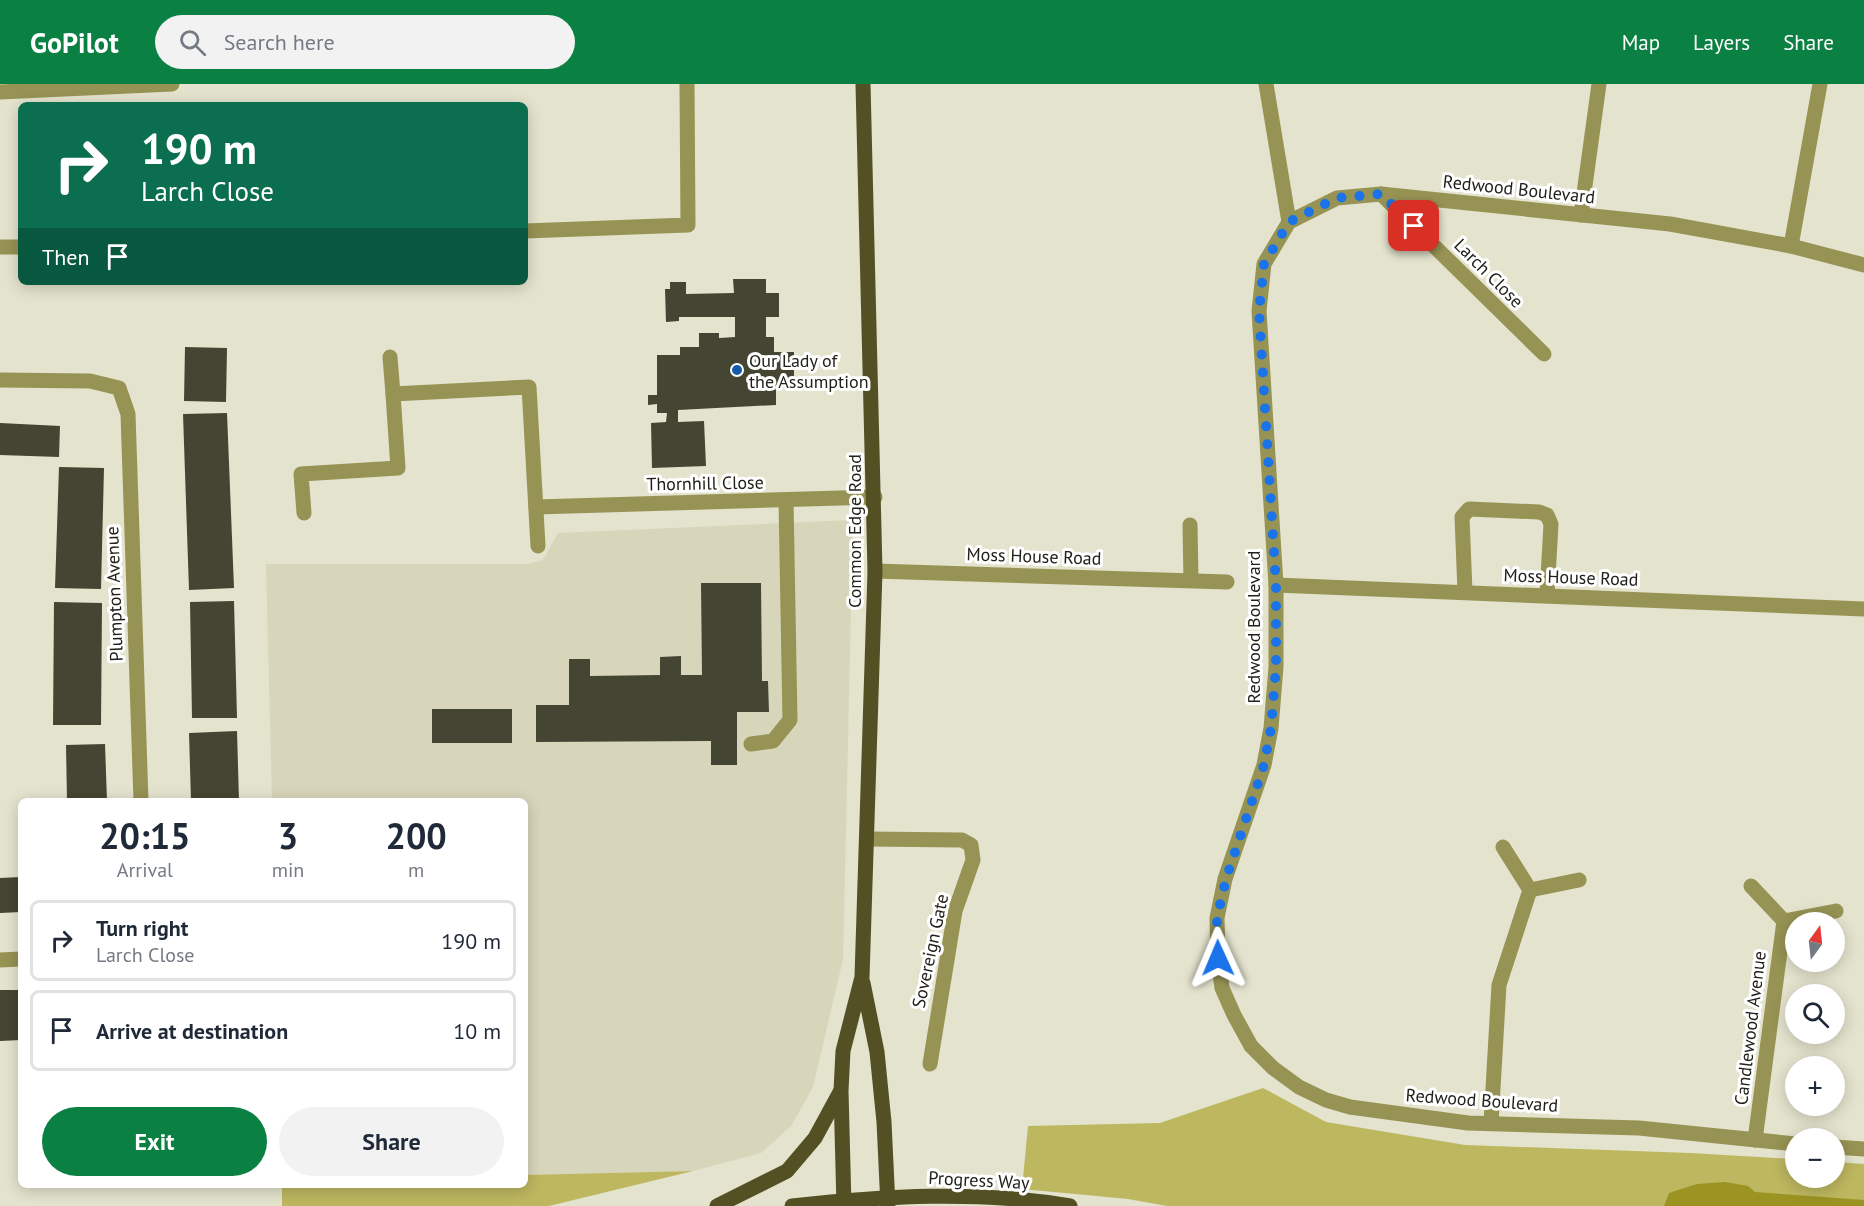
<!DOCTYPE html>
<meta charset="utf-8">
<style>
body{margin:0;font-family:"PT Sans",sans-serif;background:#f2f2f3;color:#1f2937;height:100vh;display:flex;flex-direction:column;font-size:22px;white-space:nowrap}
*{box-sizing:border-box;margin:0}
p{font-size:20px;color:#747a83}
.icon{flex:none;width:33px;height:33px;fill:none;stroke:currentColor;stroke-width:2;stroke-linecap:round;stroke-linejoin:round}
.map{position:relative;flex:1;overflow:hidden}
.sheet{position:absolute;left:18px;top:714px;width:510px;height:390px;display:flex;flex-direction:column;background:#fff;border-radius:9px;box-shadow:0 3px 15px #0003}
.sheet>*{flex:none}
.top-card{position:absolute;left:18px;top:18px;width:510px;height:183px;border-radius:9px;box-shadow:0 3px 15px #0003;background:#0b6e4f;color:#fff;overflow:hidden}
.needle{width:39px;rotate:15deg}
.tools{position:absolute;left:1785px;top:828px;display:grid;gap:12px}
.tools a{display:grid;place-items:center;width:60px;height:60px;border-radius:50%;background:#fff;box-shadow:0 3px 15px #0003;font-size:30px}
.pin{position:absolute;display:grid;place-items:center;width:51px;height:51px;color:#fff;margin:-26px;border-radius:12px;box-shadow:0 3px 9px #0006}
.me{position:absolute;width:66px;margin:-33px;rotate:359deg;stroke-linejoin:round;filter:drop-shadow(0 0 4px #0008)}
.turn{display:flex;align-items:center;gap:21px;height:126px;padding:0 24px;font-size:27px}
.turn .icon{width:78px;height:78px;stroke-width:2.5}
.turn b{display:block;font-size:42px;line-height:51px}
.then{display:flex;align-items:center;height:57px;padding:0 24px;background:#0003;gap:12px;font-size:22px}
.eta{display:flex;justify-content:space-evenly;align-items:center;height:102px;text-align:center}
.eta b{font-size:36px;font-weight:700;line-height:42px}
.primary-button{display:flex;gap:12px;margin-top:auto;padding:12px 24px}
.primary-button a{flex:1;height:69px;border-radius:36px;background:#0b8043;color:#fff;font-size:24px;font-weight:700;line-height:69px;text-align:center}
.primary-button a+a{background:#f2f2f3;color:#1f2937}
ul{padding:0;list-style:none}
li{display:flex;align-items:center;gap:18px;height:81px;margin:0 12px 9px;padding:0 12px;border:3px solid #e0e1e3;border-radius:9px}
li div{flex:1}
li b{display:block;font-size:22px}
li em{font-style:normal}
header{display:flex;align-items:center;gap:36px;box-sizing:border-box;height:84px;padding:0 30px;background:#0b8043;color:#fff}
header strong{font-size:28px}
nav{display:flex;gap:33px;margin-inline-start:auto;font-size:21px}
.search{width:420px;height:54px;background:#f2f2f3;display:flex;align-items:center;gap:15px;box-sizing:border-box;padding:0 21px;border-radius:33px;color:#747a83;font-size:22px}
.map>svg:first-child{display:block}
.built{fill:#d7d6bb}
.green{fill:#bdb760}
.water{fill:#9b9322}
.building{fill:#454533}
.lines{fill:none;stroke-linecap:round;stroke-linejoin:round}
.minor{stroke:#979354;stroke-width:15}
.major{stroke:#535024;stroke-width:15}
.route{stroke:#1a73e8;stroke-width:10;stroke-dasharray:0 18}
.poi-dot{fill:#135aaa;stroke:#fff;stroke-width:2}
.labels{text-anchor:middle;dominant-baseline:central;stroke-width:6;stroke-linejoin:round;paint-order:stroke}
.street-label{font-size:18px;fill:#212019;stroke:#fff}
.poi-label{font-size:18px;fill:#212019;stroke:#fff;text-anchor:start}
</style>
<header>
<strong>GoPilot</strong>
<div class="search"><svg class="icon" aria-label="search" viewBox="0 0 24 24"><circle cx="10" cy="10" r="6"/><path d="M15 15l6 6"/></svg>Search here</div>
<nav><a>Map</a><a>Layers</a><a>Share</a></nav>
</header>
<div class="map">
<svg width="1864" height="1122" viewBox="0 0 1864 1122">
<rect width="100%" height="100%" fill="#e3e3ce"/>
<!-- built -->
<path class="built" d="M853,436L843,875L813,1003L791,1042L761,1069L693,1087L525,1091V717H272L266,480H528L543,476L558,449Z"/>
<!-- green -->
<g class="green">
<path d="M1263,1004L1326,1038L1465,1061L1690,1069L1795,1075L1796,1094H1834L1835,1078L1864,1080V1122H1167L1128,1115L1022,1105L1028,1042L1160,1039Z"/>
<path d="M693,1087L549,1122H282V1101H525V1091Z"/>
</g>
<!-- water -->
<path class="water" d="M1725,1098L1748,1102L1755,1108L1864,1116V1122H1664L1669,1109L1697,1100Z"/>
<!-- building -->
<g class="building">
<path d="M733,195H766V209H779V233H766V253H774V268H794V301L776,302V321L678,326V338L704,337L706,382L652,384L651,339L666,338L667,329H657V320L648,321V311H657V271H680V263H699V249H719V254L735,253V233H679V237L666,238L665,205H670V198H686V210L734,209Z"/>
<path d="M185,263L227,264L226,318L184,317Z"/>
<path d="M227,329L234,504L189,506L183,330Z"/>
<path d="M0,339L60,342L59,373L0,371Z"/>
<path d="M59,383L104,384L101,505L55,504Z"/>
<path d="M701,499H761L762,597H768L769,628H737V681H711V657L536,658V621H569V575H590V592L660,591V573L681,572V591H702Z"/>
<path d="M234,517L237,634H192L190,518Z"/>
<path d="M54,518L102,519L101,641H53Z"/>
<rect x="432" y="625" width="80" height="34"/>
<path d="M237,647L239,717H191L189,649Z"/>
<path d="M105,660L107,717H67L66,661Z"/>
<path d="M21,793V828L0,829V794Z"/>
<path d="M0,906H21V956L0,957Z"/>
</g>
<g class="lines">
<!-- minor -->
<g class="minor">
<path d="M1266,0L1289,138"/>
<path d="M0,8L172,0"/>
<path d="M1381,110L1544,270"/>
<path d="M1581,131L1599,0"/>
<path d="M525,147L688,141L687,0"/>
<path d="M1791,162L1820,0"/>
<path d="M0,163H21"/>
<path d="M390,273L393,310"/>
<path d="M0,296L90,297L119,304L128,330L141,717"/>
<path d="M536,423L875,413"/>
<path d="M304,429L301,390L398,384L393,310L529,303L538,462"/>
<path d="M1190,441L1191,496"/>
<path d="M875,487L1227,498"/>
<path d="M1276,501L1864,525"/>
<path d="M1465,508L1462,433L1469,425L1539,428L1547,431L1551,440L1547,511"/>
<path d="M751,660L773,657L790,636L786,416"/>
<path d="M867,755L962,756L971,761L973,776L955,827L930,980"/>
<path d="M1751,802L1784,837"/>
<path d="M1530,806L1579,796"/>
<path d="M0,876L21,875"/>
<path d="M1491,1039L1499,901L1530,806L1503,763"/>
<path d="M1755,1056L1784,837L1836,827"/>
<path d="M1796,1060L1639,1044L1468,1039L1350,1023L1326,1016L1299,1003L1273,984L1251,962L1234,931L1222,904L1218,874L1217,834L1225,795L1264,681L1271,644L1276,583V501L1259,227L1264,180L1289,138L1337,114L1381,110L1670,140L1791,162L1864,181"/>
<path d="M1834,1063L1864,1065"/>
</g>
<!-- major -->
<g class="major">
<path d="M863,899L877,968L884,1038L888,1122"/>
<path d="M717,1122L787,1087L815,1054L840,1008"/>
<path d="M792,1122C883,1112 978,1106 1070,1122"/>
<path d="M844,1122L841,1007L843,967L862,893L875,487L863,0"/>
</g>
</g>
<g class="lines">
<!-- route -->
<path class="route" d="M1218,874L1217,834L1226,795L1264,681L1271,644L1276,583V501L1259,227L1264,180L1289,138L1337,114L1381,110L1414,142"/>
</g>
<!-- markers -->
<circle class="poi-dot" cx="737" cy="286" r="6"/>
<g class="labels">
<!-- street labels -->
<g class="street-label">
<text transform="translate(1519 105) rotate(6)">Redwood Boulevard</text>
<text transform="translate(1489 189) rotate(45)">Larch Close</text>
<text transform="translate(705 399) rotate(-1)">Thornhill Close</text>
<text transform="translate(854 447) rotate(-90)">Common Edge Road</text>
<text transform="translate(1034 472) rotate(2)">Moss House Road</text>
<text transform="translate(1571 493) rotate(2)">Moss House Road</text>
<text transform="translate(114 510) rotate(-92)">Plumpton Avenue</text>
<text transform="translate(1253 543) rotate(-90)">Redwood Boulevard</text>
<text transform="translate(930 867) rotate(-78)">Sovereign Gate</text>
<text transform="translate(1750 944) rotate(-83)">Candlewood Avenue</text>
<text transform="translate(1482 1016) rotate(4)">Redwood Boulevard</text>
<text transform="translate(979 1096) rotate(3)">Progress Way</text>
</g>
<!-- poi labels -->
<g class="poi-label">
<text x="749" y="276">Our Lady of<tspan x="749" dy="21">the Assumption</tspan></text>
</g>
</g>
</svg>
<div class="tools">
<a><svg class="needle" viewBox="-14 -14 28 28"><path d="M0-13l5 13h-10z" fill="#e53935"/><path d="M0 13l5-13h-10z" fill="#747a83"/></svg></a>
<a><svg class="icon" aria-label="search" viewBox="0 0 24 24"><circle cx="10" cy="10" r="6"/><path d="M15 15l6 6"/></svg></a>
<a>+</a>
<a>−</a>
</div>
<div class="pin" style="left:1414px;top:142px;background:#d93025"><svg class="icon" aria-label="arrive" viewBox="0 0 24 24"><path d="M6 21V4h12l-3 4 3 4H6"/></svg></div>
<svg class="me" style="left:1218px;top:874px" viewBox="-20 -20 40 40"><path d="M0-17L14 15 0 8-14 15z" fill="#1a73e8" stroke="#fff" stroke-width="4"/></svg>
<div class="top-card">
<div class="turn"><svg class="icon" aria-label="right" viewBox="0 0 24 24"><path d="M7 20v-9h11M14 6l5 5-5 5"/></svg><div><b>190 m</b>Larch Close</div></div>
<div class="then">Then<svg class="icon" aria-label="arrive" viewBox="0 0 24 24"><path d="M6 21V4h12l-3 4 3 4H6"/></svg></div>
</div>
<section class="sheet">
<div class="eta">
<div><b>20:15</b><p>Arrival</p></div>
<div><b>3</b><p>min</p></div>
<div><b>200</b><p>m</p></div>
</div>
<ul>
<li><svg class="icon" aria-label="right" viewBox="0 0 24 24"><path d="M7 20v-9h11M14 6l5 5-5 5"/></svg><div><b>Turn right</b><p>Larch Close</p></div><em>190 m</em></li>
<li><svg class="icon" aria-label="arrive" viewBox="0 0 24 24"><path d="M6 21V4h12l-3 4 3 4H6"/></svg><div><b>Arrive at destination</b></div><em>10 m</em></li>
</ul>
<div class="primary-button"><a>Exit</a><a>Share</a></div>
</section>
</div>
